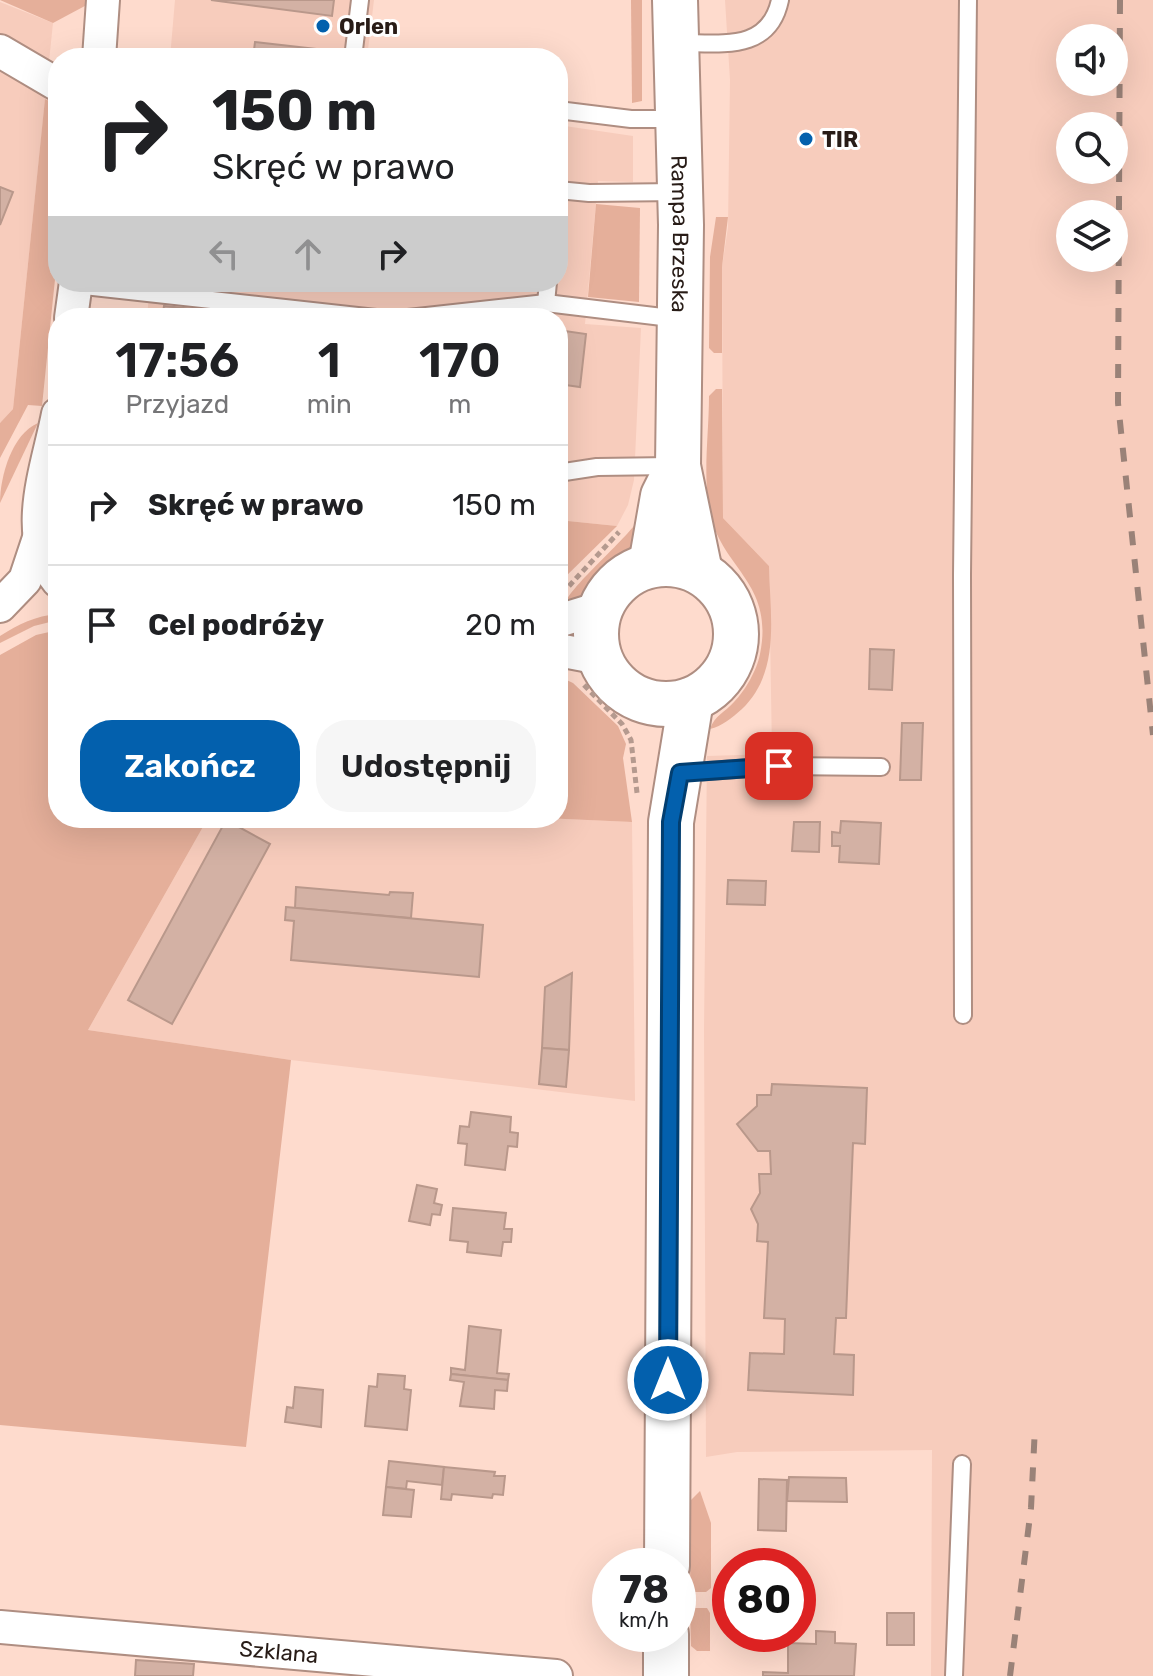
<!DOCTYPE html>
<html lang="pl">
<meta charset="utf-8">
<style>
body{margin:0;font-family:Rubik,sans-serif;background:#f6f6f6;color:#202124;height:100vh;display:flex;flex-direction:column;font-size:30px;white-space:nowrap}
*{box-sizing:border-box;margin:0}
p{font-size:26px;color:#757577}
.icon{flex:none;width:44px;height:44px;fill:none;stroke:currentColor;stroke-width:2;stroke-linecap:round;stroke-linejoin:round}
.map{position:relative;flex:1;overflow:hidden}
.sheet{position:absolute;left:48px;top:308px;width:520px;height:520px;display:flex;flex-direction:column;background:#fff;border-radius:32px;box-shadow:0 8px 32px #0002}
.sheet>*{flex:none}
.guide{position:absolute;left:48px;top:48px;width:520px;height:244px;border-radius:32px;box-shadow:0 8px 32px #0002;background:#fff;color:#202124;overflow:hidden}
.controls{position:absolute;left:1056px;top:24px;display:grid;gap:16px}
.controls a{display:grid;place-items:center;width:72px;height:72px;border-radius:50%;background:#fff;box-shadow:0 8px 32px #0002;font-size:40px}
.speed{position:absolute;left:592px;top:1548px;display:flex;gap:16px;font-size:40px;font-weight:700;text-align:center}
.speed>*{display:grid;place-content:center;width:104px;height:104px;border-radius:50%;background:#fff;box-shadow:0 8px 32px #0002;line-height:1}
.speed small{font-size:20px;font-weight:400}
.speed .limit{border:12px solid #d22;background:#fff;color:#111}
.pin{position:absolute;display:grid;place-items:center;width:68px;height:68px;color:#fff;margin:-34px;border-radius:16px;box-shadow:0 4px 12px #0006}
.me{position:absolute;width:88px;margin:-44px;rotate:0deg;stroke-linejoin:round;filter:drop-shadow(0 0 6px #0008)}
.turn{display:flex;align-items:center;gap:28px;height:168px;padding:0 32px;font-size:36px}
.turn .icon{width:104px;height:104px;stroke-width:2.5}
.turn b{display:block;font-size:56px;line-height:68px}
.lanes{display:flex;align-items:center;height:76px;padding:0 32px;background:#0003;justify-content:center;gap:40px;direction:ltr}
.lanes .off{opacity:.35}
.eta{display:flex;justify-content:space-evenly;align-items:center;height:136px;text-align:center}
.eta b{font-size:48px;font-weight:600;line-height:56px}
.button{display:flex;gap:16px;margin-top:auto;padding:16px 32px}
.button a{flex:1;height:92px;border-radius:32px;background:#0360ad;color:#fff;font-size:32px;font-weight:600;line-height:92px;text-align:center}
.button a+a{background:#f6f6f6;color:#202124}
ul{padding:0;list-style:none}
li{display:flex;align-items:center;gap:24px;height:120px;padding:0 32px;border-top:2px solid #e0e0e0}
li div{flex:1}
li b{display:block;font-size:30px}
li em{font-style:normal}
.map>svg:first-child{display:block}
.built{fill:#f7ccbc;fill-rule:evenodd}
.green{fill:#e5af9a}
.building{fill:#d3b1a4;stroke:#b9988b;stroke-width:2}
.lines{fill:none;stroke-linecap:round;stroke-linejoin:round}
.lane-casing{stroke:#af8e82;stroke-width:20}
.street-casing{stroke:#af8e82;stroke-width:36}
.highway-casing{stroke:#af8e82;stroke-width:48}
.path{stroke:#b59a8f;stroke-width:5;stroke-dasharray:6 4;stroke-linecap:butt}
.lane{stroke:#fff;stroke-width:16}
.street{stroke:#fff;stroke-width:32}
.highway{stroke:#fff;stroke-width:44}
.rail{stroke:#9a8278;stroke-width:6;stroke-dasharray:14 14;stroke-linecap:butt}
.route-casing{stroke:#023e70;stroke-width:20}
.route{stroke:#0360ad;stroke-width:14}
.poi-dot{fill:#0360ad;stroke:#fff;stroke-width:3}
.labels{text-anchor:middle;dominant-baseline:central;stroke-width:6;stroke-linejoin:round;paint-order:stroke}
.poi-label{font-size:22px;font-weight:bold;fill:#281c17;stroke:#fff;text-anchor:start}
.street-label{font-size:22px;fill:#281c17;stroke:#fff}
</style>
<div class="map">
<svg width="1153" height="1676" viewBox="0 0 1153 1676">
<rect width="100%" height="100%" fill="#fedbcd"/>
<!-- built -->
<g class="built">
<path d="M175,0H374L367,58H170Z"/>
<path d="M725,0H1153V1676H931L932,1450L737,1452L706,1457L704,1030L707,756L772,754L769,566L723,518L722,267L728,227L730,80ZM1070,38H1114V82H1070ZM1070,126H1114V170H1070ZM1070,214H1114V258H1070Z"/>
<path d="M0,2L53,23L13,409L0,423Z"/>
<path d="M558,125L633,136V182L598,181L585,324L641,328L634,480L628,505L617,526L558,520V318H147L150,282H558Z"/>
<path d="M208,818H543L632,822L635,1101L291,1060L88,1030Z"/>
</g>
<!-- green -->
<g class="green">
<path d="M0,0H96L53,23Z"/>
<path d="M631,0H642V101L632,103Z"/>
<path d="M45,99L58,105V250L42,406L28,405L0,458V423L13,409Z"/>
<path d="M596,204L640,208L639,302L588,297Z"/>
<path d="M716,217H728L722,267V353H714L709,348L710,257Z"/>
<path d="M716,389H722L723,518L769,566C770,617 781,671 742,709C732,718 722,726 710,729C715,715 724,713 734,702C745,691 757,670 760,654C775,580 718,568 709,507C703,472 709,432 709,396Z"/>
<path d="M38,423L0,503C0,476 12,434 38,423Z"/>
<path d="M558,520L617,526L558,584Z"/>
<path d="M636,523L634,549C611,565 589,596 565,604C568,589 623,542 636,523Z"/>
<path d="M716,551C725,565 737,576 745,591C772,645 740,681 705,717C710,700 722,695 731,681C757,643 749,596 714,566Z"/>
<path d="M58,614V620L34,626L0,643V636C19,624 35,616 58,614Z"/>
<path d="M58,630V818H208L88,1030L291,1060L246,1447L0,1425V655L36,635Z"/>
<path d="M558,676L573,683L618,726L626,744L623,758L632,822L543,818H558Z"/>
<path d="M700,1491L711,1523V1588L706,1592H690L691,1500Z"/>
<path d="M690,1608H707L710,1613V1651H697L691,1646Z"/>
</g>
<!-- building -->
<g class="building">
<path d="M211,0H334L332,16Z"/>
<path d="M255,42L333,51L332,58H253Z"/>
<path d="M0,187L13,192L0,225Z"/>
<path d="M164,306L202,310L201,318H162Z"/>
<path d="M558,330L586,334L580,387L558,384Z"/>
<path d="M870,649L894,650L892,690L869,689Z"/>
<path d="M902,723H923L921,780H900Z"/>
<path d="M226,820L270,844L172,1024L128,1000Z"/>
<path d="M841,821L881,823L879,864L839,862L840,846H832V832L840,833Z"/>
<path d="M794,822H820L819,852L792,851Z"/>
<path d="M728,880L766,881L765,905L727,904Z"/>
<path d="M296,887L389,895L390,892L413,893L411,918L295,908Z"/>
<path d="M286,907L483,925L479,977L291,960L294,921L285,920Z"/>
<path d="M572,973L569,1050L542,1048L545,987Z"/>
<path d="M542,1048L569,1050L566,1087L539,1084Z"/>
<path d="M772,1084L867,1088L865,1144L853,1143L846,1318H836L834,1354L854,1355L853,1395L748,1390L750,1353L784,1354L785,1319L764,1318L768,1242L757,1241L758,1224L751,1209L760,1193L759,1174H771L770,1151H758L737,1124L757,1106V1095H771Z"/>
<path d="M471,1112L511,1117L510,1132L518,1133L517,1147L508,1146L505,1170L465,1165L467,1144L458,1143L460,1126L469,1127Z"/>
<path d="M417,1185L437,1189L434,1203L442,1205L440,1215L432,1214L430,1225L409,1221Z"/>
<path d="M453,1208L506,1213L504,1229H512L511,1242H503L501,1256L467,1252L468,1242L450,1240Z"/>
<path d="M469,1326L501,1330L497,1373L509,1374L508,1380L451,1374V1368L465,1370Z"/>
<path d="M378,1374L405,1376L404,1389L411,1390L407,1430L365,1426L369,1386L377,1387Z"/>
<path d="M451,1374L508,1380L507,1391L495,1390L494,1409L460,1406L464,1382L450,1380Z"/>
<path d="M295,1387L323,1390L321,1427L285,1422L287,1407L293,1408Z"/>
<path d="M389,1461L444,1467L442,1485L407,1481L406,1489L386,1487Z"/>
<path d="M444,1467L495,1472L494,1476H505L503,1495L493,1494L492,1498L452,1494L451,1500L441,1499Z"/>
<path d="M789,1477L846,1478L847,1502L787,1501Z"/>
<path d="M759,1479L787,1480L786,1531L758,1530Z"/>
<path d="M386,1487L414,1490L411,1517L383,1515Z"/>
<rect x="887" y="1613" width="27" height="32"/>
<path d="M816,1631L835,1632V1643L856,1644L854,1676H763V1672L788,1673V1643L816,1644Z"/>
<path d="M136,1660L194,1664L193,1676H135Z"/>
</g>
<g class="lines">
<!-- lane casing -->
<g class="lane-casing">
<g id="lane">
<path d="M679,43C722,43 769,52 780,0"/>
<path d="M353,58L360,0"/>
<path d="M558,110L631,119H677"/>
<path d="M558,190L589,193L679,192"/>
<path d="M75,285L376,318"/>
<path d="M546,303L548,282"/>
<path d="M408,318L546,303L679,319"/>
<path d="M558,473L597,467L672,466"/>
<path d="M681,773L779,766L881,767"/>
<path d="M963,1015L962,575L968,0"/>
<path d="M954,1676L962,1464"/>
</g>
</g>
<!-- street casing -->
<g class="street-casing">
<g id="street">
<path d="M0,51L58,85"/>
<path d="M99,58L103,0"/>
<path d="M71,318L76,282"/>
<path d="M58,414C48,467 20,535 58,581"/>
<path d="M0,606L25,580L39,538"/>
<path d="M558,621L600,608"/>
<path d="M558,650L600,658"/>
<path id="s1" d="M0,1627L556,1676"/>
</g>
</g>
<!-- highway casing -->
<g class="highway-casing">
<g id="highway">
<path id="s2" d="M675,0L681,225L678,466L700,572"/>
<circle cx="666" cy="634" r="70"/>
<path d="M651,565L663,496L678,466"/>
<path d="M667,1566L671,822L691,700"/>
<path d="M666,1676V1634"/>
</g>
</g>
<!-- path -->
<g class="path">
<path d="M569,586L619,532"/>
<path d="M584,685L622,724L631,740L637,793"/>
</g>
<!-- lane -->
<use href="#lane" class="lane"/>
<!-- street -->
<use href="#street" class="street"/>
<!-- highway -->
<use href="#highway" class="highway"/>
<!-- rail -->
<g class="rail">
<path d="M1120,0L1118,403L1153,735"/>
<path d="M1010,1676L1031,1508L1035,1427"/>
</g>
</g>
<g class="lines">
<!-- route casing -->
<g class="route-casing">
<path id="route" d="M668,1380L671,822L680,773L779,766"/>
</g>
<!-- route -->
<use href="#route" class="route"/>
</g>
<!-- markers -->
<g class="poi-dot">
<circle cx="323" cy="26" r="8"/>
<circle cx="806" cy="139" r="8"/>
</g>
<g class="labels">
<!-- poi labels -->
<g class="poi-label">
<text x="339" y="26">Orlen</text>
<text x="822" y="139">TIR</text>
</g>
<!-- street labels -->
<g class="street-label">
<text stroke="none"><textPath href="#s2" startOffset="234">Rampa Brzeska</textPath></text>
<text stroke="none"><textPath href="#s1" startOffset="280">Szklana</textPath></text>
</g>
</g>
</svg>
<div class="controls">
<a><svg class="icon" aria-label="sound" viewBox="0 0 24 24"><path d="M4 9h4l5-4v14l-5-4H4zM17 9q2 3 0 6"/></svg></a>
<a><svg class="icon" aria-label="search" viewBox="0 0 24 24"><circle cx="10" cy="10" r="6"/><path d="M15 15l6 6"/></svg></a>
<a><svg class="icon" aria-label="layers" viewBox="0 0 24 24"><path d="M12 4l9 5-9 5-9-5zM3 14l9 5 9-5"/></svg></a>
</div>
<div class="speed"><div>78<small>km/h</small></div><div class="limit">80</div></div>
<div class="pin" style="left:779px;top:766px;background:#d93025"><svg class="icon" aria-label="arrive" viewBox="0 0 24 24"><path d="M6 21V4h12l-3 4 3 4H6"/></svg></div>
<svg class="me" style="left:668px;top:1380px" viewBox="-20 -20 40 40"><circle r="17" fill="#0360ad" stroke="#fff" stroke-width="3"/><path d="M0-11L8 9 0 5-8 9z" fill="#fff"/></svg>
<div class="guide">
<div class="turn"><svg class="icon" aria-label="right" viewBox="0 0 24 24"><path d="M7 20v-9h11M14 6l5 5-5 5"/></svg><div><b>150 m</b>Skręć w prawo</div></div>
<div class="lanes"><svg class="icon off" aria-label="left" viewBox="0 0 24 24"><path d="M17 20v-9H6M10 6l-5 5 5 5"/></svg><svg class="icon off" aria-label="ahead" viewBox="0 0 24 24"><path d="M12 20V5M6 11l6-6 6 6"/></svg><svg class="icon" aria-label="right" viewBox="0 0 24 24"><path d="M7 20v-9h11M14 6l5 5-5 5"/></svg></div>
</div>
<section class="sheet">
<div class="eta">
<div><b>17:56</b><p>Przyjazd</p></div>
<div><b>1</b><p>min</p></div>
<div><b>170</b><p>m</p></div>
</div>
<ul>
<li><svg class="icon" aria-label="right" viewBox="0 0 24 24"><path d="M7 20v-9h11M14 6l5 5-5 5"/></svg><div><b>Skręć w prawo</b></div><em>150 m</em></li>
<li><svg class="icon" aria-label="arrive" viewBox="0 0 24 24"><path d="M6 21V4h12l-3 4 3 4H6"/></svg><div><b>Cel podróży</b></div><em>20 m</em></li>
</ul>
<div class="button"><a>Zakończ</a><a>Udostępnij</a></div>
</section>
</div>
